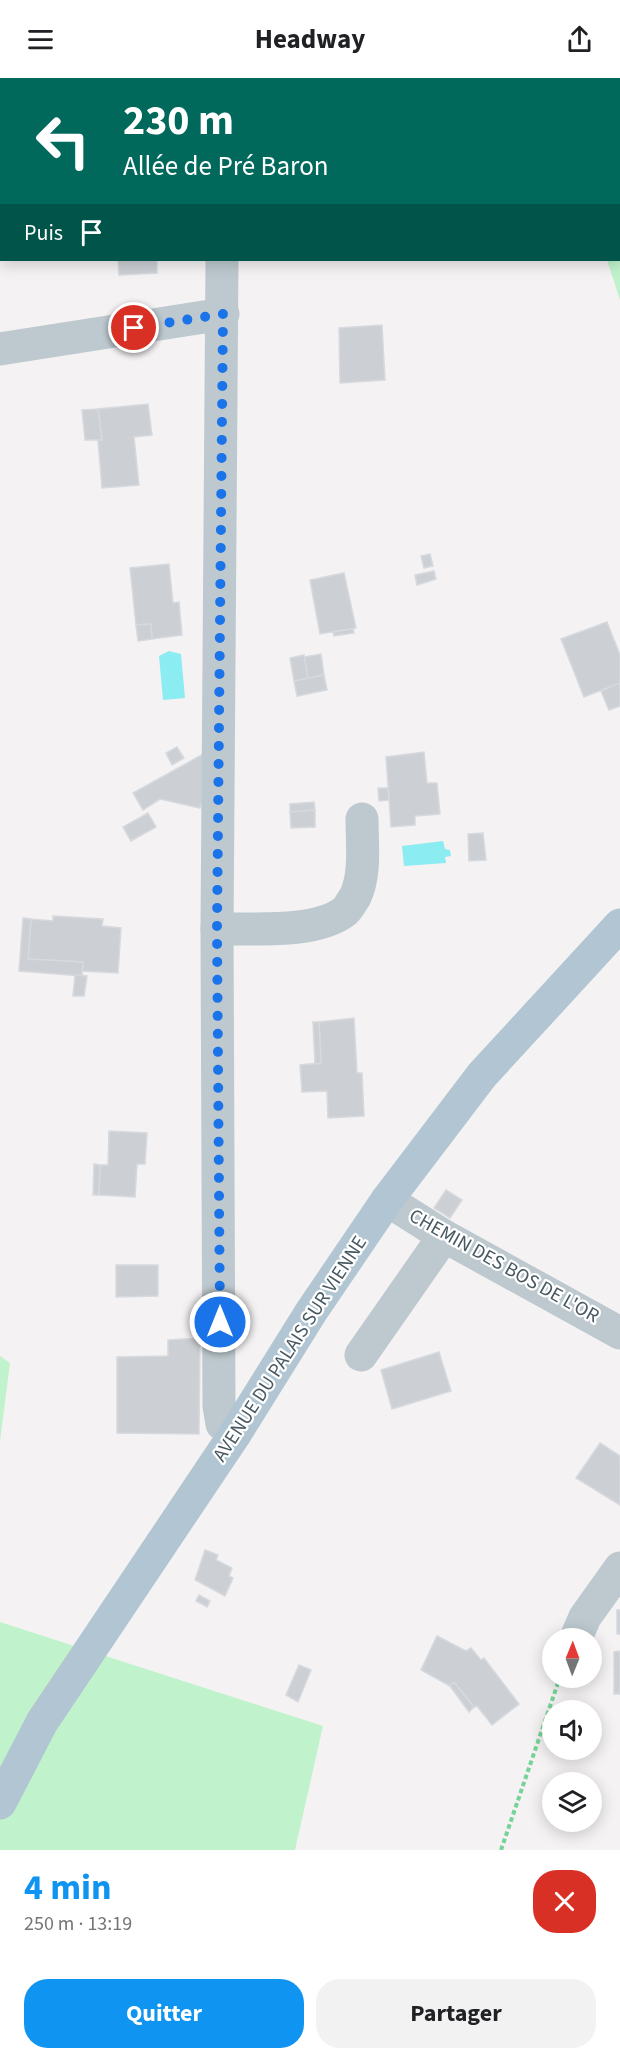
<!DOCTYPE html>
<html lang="fr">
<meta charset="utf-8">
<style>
body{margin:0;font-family:"Source Sans 3",sans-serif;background:#f2f2f2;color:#202124;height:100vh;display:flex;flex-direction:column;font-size:22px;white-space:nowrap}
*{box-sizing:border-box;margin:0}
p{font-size:20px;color:#757577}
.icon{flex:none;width:33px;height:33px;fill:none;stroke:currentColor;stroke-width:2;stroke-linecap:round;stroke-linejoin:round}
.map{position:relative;height:1772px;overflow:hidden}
.panel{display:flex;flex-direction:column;background:#fff;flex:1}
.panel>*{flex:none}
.guide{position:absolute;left:0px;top:0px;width:621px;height:183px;box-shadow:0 3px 15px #0003;background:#00695c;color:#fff;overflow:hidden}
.needle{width:39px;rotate:1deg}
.controls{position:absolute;left:542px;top:1550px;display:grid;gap:12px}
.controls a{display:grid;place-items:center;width:60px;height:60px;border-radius:50%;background:#fff;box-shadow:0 3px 15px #0003;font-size:30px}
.pin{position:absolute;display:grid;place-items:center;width:51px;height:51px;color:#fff;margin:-26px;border:3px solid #fff;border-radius:50%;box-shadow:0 2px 6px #0007}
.me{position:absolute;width:66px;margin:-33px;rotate:0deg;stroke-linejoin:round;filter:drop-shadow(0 0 4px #0008)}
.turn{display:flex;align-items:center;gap:21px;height:126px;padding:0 24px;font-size:27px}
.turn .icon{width:78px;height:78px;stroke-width:2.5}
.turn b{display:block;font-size:42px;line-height:51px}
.then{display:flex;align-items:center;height:57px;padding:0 24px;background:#0003;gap:12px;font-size:22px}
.round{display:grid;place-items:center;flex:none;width:63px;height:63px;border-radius:24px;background:#f2f2f2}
.overview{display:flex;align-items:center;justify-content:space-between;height:102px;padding:0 24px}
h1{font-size:36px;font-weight:700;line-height:45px;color:#1094f1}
.action{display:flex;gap:12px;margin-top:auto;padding:12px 24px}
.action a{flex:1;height:69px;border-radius:24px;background:#1094f1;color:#fff;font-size:24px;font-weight:700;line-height:69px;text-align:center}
.action a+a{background:#f2f2f2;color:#202124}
header{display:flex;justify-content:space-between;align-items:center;height:78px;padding:0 24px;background:#fff;font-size:27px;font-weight:700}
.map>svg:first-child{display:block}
.green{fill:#c0f3cc}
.water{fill:#8becf2}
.building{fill:#ccd0d5;stroke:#d6d9de;stroke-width:1.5}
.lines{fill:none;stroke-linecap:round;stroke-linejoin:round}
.path{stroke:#75d397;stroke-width:4;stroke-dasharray:4.5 3;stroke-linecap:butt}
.minor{stroke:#bdc9cf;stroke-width:33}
.major{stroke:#b1c6d2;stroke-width:33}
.route{stroke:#1a73e8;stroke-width:10;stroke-dasharray:0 18}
.labels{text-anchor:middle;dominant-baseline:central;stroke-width:4.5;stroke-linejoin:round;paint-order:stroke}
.street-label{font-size:20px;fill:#485961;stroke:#fff}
</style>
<header><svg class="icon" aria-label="menu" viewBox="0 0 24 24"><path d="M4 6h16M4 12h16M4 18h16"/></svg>Headway<svg class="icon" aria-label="share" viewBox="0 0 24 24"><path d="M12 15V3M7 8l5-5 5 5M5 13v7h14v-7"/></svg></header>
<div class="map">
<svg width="620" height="1772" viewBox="0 0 620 1772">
<rect width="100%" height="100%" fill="#f4f2f3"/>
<!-- green -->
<g class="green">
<path d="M549,0H620V222L607,182H620V2Z"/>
<path d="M0,1278L10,1285L0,1363Z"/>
<path d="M0,1544L323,1648L295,1772H0Z"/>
</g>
<!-- water -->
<g class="water">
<path d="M169,573L181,576L185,620L163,622L159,578Z"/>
<path d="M443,763L445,771L450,772L451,778L445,779L446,785L404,788L402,768Z"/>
</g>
<!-- building -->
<g class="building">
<path d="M118,182H157V195L119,197Z"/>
<path d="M382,247L385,302L340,305L339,250Z"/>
<path d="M148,326L152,357L134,359L139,407L102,410L98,362H102L98,331Z"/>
<path d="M98,331L102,362H85L82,332Z"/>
<path d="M430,476L433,488L424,490L421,478Z"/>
<path d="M169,486L173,525L179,524L182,557L152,561L151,546L136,547L130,490Z"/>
<path d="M434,493L436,501L417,507L415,497Z"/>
<path d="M344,495L356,550L320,556L310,502Z"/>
<path d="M607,544L620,577V605L584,619L561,561Z"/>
<path d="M151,546L152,561L138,563L136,547Z"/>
<path d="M353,551L354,555L334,558L333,554Z"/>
<path d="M321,576L324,597L308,601L304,579Z"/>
<path d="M304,577L308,601L294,603L290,580Z"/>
<path d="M324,597L327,612L297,618L294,603Z"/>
<path d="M620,605V628L609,632L601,613Z"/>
<path d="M177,669L184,680L172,687L166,675Z"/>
<path d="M207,674L206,712L200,730L160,721L143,732L133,715Z"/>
<path d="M424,674L427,705H437L440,736L415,738V747L391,749L386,679Z"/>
<path d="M378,710H388L389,722L379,723Z"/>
<path d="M314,724L315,732L290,734V726Z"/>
<path d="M315,732V749L291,750L290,734Z"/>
<path d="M148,735L156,749L131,763L123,749Z"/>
<path d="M483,755L486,782L469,783L468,756Z"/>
<path d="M53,838L103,841L102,848L121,850L118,895L82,893L83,884L28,881L31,841L53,843Z"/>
<path d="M23,840L31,841L28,881L83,884L82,898L19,893Z"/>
<path d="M75,897L87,898L84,918H73Z"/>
<path d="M354,940L357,995H362L364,1038L328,1040L327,1013L302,1014L300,987L321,985L319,944Z"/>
<path d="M313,944H319L321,985L315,986Z"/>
<path d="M109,1053L147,1055L145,1086H137L135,1119L99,1117L100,1087H108Z"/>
<path d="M94,1086L100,1087L99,1117H93Z"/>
<path d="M446,1112L462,1122L450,1140L434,1130Z"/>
<path d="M116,1187H158V1218L116,1219Z"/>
<path d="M200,1260L199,1356L117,1355V1279L168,1278V1262Z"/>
<path d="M439,1274L451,1313L392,1331L381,1292Z"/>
<path d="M600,1365L620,1378V1427L576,1400Z"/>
<path d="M205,1472L218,1477L216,1482L232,1490L229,1498L233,1500L225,1518L195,1502Z"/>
<path d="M199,1517L210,1523L207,1529L196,1523Z"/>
<rect x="617" y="1532" width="3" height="24"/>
<path d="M437,1558L466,1573L471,1570L481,1582L484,1580L519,1626L492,1647L477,1628L474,1629L454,1604L450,1608L421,1592Z"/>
<path d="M620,1573V1616H614V1574Z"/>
<path d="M299,1587L311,1592L298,1624L286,1617Z"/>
<path d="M454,1604L474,1629L469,1634L450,1608Z"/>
</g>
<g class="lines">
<!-- path -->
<path class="path" d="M501,1772L560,1599"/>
<!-- minor -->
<g class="minor">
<path d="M219,0V2"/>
<path d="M222,182L217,851L219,1328L222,1346L235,1356"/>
<path d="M0,271L223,236"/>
<path d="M217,851C253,850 314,856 344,834C348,831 352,823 355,819C366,796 362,765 362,741"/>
<path d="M387,1122L444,1158L620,1255"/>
<path d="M361,1277L444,1158"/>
<path d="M576,1560L585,1539L620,1490"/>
</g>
<!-- major -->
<path class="major" d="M0,1725L42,1644L235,1356L311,1234L387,1122L482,997L620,847"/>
</g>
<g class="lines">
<!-- route -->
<path class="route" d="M134,250L223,236L217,851L220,1244"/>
</g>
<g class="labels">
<!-- street labels -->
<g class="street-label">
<text transform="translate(504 1188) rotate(29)">CHEMIN DES BOS DE L'OR</text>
<text transform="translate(290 1271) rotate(-57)">AVENUE DU PALAIS SUR VIENNE</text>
</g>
</g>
</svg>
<div class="controls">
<a><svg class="needle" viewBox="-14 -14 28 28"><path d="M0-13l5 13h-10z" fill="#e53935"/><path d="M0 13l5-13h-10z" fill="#757577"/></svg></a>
<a><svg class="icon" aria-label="sound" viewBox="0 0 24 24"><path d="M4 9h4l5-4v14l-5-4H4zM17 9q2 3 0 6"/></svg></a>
<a><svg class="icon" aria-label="layers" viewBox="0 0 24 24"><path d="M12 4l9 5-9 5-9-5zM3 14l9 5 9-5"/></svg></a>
</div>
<div class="pin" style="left:134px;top:250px;background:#d93025"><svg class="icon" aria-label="arrive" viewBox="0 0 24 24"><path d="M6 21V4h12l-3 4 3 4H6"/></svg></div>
<svg class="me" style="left:220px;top:1244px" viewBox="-20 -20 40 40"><circle r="17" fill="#1a73e8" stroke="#fff" stroke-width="3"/><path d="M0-11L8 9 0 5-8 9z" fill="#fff"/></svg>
<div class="guide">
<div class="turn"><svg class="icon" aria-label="left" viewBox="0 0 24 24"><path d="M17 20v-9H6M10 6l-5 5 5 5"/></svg><div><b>230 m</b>Allée de Pré Baron</div></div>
<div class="then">Puis<svg class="icon" aria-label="arrive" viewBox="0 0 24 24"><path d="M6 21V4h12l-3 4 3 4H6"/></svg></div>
</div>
</div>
<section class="panel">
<div class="overview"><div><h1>4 min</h1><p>250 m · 13:19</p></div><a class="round" style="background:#d93025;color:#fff"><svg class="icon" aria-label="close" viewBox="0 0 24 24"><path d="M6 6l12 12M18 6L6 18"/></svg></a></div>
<div class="action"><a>Quitter</a><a>Partager</a></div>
</section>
